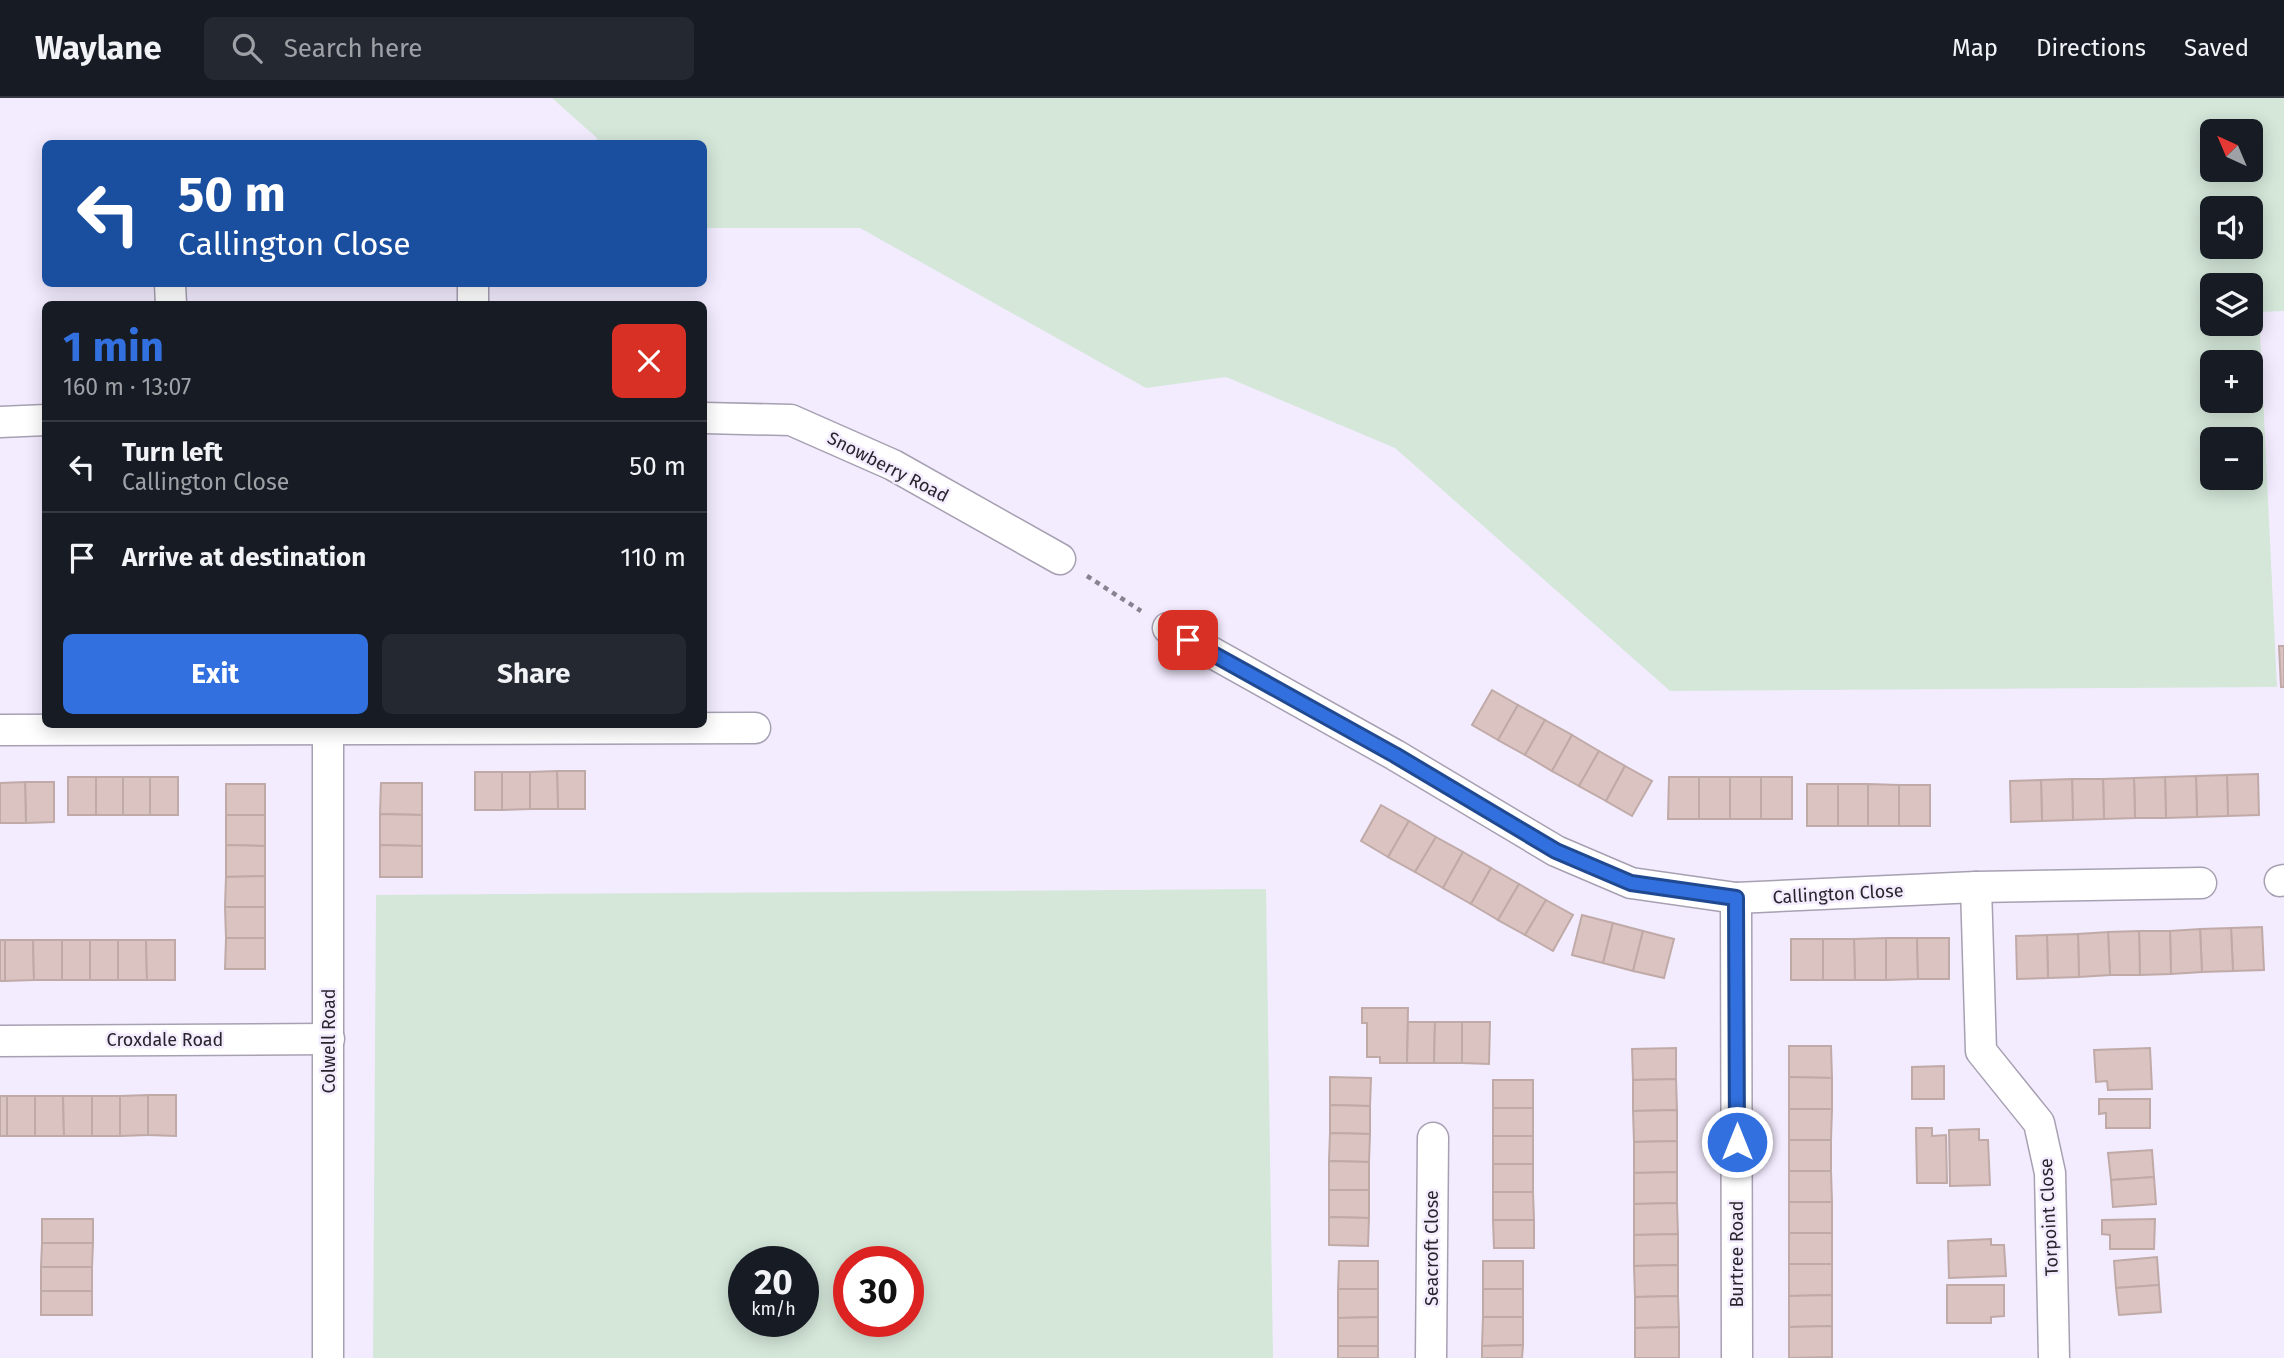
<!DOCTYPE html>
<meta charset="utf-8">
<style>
body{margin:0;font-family:"Fira Sans",sans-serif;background:#242831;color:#f1f3f6;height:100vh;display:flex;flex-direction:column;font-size:26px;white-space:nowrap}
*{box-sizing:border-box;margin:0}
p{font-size:23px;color:#9ea1a6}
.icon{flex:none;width:38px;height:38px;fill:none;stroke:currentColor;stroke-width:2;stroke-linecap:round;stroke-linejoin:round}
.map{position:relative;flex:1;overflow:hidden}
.drawer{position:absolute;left:42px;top:203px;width:665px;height:427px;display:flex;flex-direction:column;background:#171b24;border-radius:10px;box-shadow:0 4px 18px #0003}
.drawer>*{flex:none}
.top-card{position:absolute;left:42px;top:42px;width:665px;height:147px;border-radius:10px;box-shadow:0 4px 18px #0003;background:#1a4fa0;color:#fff;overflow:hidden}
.needle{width:46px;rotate:316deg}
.buttons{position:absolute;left:2200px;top:21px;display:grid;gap:14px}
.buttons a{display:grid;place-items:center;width:63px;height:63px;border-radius:10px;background:#171b24;box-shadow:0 4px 18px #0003;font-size:35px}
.speed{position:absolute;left:728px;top:1148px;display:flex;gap:14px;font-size:35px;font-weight:700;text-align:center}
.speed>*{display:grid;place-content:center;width:91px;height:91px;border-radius:50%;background:#171b24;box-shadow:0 4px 18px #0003;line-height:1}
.speed small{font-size:18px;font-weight:400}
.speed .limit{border:10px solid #d22;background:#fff;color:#111}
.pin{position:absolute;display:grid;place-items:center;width:60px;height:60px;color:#fff;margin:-30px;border-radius:14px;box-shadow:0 4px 10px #0006}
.me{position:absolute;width:77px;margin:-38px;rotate:0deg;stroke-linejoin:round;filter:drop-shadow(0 0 5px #0008)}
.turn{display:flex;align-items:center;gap:24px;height:147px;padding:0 21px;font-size:32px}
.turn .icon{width:91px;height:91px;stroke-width:2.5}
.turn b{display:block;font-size:49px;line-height:60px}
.round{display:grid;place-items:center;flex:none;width:74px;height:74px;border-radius:10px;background:#242831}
.summary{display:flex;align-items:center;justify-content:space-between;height:119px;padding:0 21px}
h1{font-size:42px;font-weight:700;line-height:52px;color:#3170de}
.cta{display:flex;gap:14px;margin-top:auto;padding:14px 21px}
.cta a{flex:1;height:80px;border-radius:10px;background:#3170de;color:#fff;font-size:28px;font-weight:700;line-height:80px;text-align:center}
.cta a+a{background:#242831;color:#f1f3f6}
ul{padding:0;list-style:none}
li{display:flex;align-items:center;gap:21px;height:91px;padding:0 21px;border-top:2px solid #363941}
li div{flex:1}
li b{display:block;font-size:26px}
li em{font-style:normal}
header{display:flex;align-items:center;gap:42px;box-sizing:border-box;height:98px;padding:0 35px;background:#171b24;border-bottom:2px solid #363941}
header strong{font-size:33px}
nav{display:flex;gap:38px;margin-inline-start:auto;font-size:24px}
.search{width:490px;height:63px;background:#242831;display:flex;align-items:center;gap:18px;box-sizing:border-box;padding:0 24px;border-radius:10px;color:#9ea1a6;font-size:26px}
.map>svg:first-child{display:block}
.green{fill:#d4e7d9;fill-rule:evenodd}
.building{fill:#dac3c0;stroke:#c0aaa7;stroke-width:2}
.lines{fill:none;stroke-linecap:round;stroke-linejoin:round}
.minor-casing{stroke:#a7a0b2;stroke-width:33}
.path{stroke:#888390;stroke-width:4.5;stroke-dasharray:5 5;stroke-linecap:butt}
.minor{stroke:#fff;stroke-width:30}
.route-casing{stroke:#204990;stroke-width:18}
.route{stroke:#3170de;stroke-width:12}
.labels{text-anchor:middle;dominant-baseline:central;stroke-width:5;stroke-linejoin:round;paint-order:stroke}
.street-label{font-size:18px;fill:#28252c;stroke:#f3ecff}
</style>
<header>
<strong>Waylane</strong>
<div class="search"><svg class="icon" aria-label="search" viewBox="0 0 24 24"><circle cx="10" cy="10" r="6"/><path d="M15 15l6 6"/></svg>Search here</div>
<nav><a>Map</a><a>Directions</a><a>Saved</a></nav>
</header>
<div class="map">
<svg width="2284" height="1260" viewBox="0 0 2284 1260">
<rect width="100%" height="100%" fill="#f3ecff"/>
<!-- green -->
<g class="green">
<path d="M552,0H2284V213L2259,214L2277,589L1670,593L1395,350L1226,279L1146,290L860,130H704V46L597,45V40ZM2212,33H2250V72H2212ZM2212,110H2250V149H2212ZM2212,187H2250V226H2212ZM2212,264H2250V303H2212ZM2212,341H2250V380H2212Z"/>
<path d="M1266,791L1273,1260H373L376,797ZM744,1164H803V1223H744ZM849,1164H908V1223H849Z"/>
</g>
<!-- building -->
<g class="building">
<path d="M2279,548H2284V589H2281Z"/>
<path d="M1492,592L1518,607L1498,642L1472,627Z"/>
<path d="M1518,607L1545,622L1525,657L1498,642Z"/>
<path d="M1545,622L1572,637L1552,673L1525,657Z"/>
<path d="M1572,637L1599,653L1579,688L1552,673Z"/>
<path d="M1599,653L1625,668L1606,703L1579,688Z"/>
<path d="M1625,668L1652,683L1632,718L1606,703Z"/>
<path d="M557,673H585V711H558Z"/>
<path d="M557,673L558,711H530V674Z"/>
<rect x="475" y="674" width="27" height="38"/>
<path d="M502,674H530V711L502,712Z"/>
<path d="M2258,676L2259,717L2228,718L2227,677Z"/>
<path d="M2227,677L2228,718L2197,719L2196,678Z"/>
<path d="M2196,678L2197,719L2166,720L2165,679Z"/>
<rect x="68" y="679" width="28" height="38"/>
<rect x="96" y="679" width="27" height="38"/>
<rect x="123" y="679" width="27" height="38"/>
<rect x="150" y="679" width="28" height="38"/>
<path d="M1669,679H1699V721H1668Z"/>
<rect x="1699" y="679" width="31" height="42"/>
<rect x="1730" y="679" width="31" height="42"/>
<rect x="1761" y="679" width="31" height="42"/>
<path d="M2165,679L2166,720H2135L2134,680Z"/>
<path d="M2134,680L2135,720L2104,721L2103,681Z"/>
<path d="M2072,681H2103L2104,721L2073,722Z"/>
<path d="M2072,681L2073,722L2042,723L2041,682Z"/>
<path d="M2041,682L2042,723L2011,724L2010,683Z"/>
<path d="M25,684H54V724L26,725Z"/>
<path d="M25,684L26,725H0V685Z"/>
<path d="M381,685H422V717L380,716Z"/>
<rect x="226" y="686" width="39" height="31"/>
<rect x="1807" y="686" width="31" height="42"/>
<rect x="1838" y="686" width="30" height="42"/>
<path d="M1868,686L1899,687V728H1868Z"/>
<rect x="1899" y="687" width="31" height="41"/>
<path d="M1381,707L1409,723L1388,759L1361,743Z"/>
<path d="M380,716L422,717V748L380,747Z"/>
<path d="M226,717H265V748L226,747Z"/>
<path d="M1409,723L1436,739L1415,774L1388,759Z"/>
<path d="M1436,739L1463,754L1443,790L1415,774Z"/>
<path d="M226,747L265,748V778L226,779Z"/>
<path d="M380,747L422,748V779H380Z"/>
<path d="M1463,754L1491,770L1471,806L1443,790Z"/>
<path d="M1491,770L1519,786L1498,822L1471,806Z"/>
<path d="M265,778V809H225L226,779Z"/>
<path d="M1519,786L1546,802L1525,837L1498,822Z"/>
<path d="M1546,802L1573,817L1553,853L1525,837Z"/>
<path d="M225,809H265V840H226Z"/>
<path d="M1582,817L1613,825L1603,865L1572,857Z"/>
<path d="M1613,825L1643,833L1633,873L1603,865Z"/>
<path d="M2262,829L2264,872L2233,873L2231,830Z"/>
<path d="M2231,830L2233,873L2202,874L2200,831Z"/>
<path d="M2200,831L2202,874L2171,876L2170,833Z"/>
<path d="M1643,833L1674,841L1664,880L1633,873Z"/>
<path d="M2139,833H2170L2171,876L2140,877Z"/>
<path d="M2139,833L2140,877H2110L2108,834Z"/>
<path d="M2108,834L2110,877L2079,879L2078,836Z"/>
<path d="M2078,836L2079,879L2048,880L2047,837Z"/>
<path d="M2047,837L2048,880L2017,881L2016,838Z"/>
<path d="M226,840H265V871H225Z"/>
<path d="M1886,840H1917L1918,881L1886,882Z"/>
<path d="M1886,840V882H1855L1854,841Z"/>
<path d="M1917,840H1949V881H1918Z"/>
<rect x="1791" y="841" width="32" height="41"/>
<path d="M1823,841H1854L1855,882H1823Z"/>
<rect x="0" y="842" width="5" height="41"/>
<path d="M5,842H33L34,882L5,883Z"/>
<path d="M33,842H62V882H34Z"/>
<rect x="62" y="842" width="28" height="40"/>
<rect x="90" y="842" width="28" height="40"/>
<path d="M118,842H146L147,882H118Z"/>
<path d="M146,842H175V882H147Z"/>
<path d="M1362,910H1408L1407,965H1380V959H1367V925H1362Z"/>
<path d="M1408,924H1435L1434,965H1407Z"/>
<path d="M1435,924H1462V965H1434Z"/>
<path d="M1462,924H1490L1489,966L1462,965Z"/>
<path d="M1789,948H1831L1832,980L1789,979Z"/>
<path d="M1676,950V981L1633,982L1632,951Z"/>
<path d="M2150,950L2152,991L2108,992L2107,983L2096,984L2094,952Z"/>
<path d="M1944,968V1001H1912V969Z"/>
<path d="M1330,979L1371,980L1370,1008L1330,1007Z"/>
<path d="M1789,979L1832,980V1011H1789Z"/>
<path d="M1676,981L1677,1012L1633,1013V982Z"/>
<rect x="1493" y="982" width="40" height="28"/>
<path d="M148,997H176V1038L148,1037Z"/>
<path d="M148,997V1037L120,1038V998Z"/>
<rect x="0" y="998" width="7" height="40"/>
<rect x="7" y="998" width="28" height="40"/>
<path d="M35,998H63L64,1038H35Z"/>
<path d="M63,998H92V1038H64Z"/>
<rect x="92" y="998" width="28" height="40"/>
<path d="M2099,1001H2150V1030H2106V1015L2099,1016Z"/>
<path d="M1330,1007L1370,1008V1036L1330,1035Z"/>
<rect x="1493" y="1010" width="40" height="28"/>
<path d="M1789,1011H1832L1831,1042H1789Z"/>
<path d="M1677,1012V1043L1634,1044L1633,1013Z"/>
<path d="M1916,1030H1932V1038L1946,1037L1947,1085H1917Z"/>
<path d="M1979,1031V1042H1988L1990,1087L1950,1088L1949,1032Z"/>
<path d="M1330,1035L1370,1036L1369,1064L1329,1063Z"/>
<rect x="1493" y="1038" width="40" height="28"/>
<rect x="1789" y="1042" width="42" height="31"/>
<path d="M1677,1043V1074L1634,1075V1044Z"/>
<path d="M2152,1052L2154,1079L2111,1082L2108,1055Z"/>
<path d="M1329,1063L1369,1064V1092H1329Z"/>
<rect x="1493" y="1066" width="40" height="28"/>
<path d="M1789,1073H1831L1832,1104H1789Z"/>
<path d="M1677,1074V1105L1634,1106V1075Z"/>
<path d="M2154,1079L2156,1106L2113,1109L2111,1082Z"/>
<path d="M1329,1092H1369V1120L1329,1119Z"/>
<path d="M1493,1094H1533L1534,1122H1493Z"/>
<rect x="1789" y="1104" width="43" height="31"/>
<path d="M1677,1105L1678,1136L1634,1137V1106Z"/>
<path d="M1329,1119L1369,1120L1368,1148L1329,1147Z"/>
<rect x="42" y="1121" width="51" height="24"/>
<path d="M2155,1121L2154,1151H2110V1137L2102,1136V1122Z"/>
<path d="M1493,1122H1534V1150H1494Z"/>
<rect x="1789" y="1135" width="43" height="31"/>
<path d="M1678,1136V1167L1634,1168V1137Z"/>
<path d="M1991,1141V1147H2004L2006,1178L1949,1180L1948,1143Z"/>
<path d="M42,1145H93L92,1169H41Z"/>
<path d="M2157,1159L2159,1187L2116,1190L2114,1163Z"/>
<path d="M1339,1163H1378V1191H1338Z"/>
<rect x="1483" y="1163" width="40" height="28"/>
<path d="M1789,1166H1832V1197L1789,1198Z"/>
<path d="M1678,1167V1198L1635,1199L1634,1168Z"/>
<rect x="41" y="1169" width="51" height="24"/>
<path d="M1947,1187H2004V1218L1991,1219V1225H1947Z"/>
<path d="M2159,1187L2161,1214L2119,1217L2116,1190Z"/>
<path d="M1338,1191H1378V1219L1338,1220Z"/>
<rect x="1483" y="1191" width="40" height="28"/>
<rect x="41" y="1193" width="51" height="24"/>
<path d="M1832,1197V1228L1789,1229V1198Z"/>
<path d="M1678,1198L1679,1229L1635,1230V1199Z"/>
<path d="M1378,1219V1248H1338V1220Z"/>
<path d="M1483,1219H1523V1247L1482,1248Z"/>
<path d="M1832,1228V1259L1789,1260V1229Z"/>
<path d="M1679,1229V1260H1635V1230Z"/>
<path d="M1523,1247L1522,1260H1482V1248Z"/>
<rect x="1338" y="1248" width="40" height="12"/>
</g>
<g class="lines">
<!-- minor casing -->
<g class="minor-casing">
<g id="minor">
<path d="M170,186L171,206"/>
<path d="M473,186V206"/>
<path d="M704,320L791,322L893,367L1060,461"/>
<path d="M0,324L46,322"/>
<path d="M1168,530L1395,657L1556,753L1631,785L1736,800L1976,789L2201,785"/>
<path d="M328,626V1260"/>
<path d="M0,632L755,630"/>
<path d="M2280,783L2284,782"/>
<path d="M1976,789L1981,953L2039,1025L2050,1075L2054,1260"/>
<path d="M1736,800L1737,1260"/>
<path d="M0,943L329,941"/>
<path d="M1431,1260L1433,1040"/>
</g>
</g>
<!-- path -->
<path class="path" d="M1087,478L1141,513"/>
<!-- minor -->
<use href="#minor" class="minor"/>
</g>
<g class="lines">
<!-- route casing -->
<g class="route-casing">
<path id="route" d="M1188,542L1395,657L1556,753L1631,785L1736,800L1737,1044"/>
</g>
<!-- route -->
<use href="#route" class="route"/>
</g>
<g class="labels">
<!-- street labels -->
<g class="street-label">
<text transform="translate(888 369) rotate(27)">Snowberry Road</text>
<text transform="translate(1838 796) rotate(-3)">Callington Close</text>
<text x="165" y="942">Croxdale Road</text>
<text transform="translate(329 943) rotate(-90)">Colwell Road</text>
<text transform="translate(2049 1119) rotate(-93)">Torpoint Close</text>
<text transform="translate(1432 1150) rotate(-90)">Seacroft Close</text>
<text transform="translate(1737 1156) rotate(-90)">Burtree Road</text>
</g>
</g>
</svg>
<div class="buttons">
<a><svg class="needle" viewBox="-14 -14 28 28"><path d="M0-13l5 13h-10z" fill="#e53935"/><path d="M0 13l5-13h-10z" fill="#9ea1a6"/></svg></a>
<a><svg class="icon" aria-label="sound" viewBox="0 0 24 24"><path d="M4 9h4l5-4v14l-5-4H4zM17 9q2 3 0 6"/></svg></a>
<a><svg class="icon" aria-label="layers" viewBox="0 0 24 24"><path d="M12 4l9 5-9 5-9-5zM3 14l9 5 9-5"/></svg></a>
<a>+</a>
<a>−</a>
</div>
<div class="speed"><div>20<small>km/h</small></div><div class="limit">30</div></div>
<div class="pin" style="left:1188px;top:542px;background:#d93025"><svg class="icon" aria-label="arrive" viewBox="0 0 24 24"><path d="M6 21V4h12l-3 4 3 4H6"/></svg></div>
<svg class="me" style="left:1737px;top:1044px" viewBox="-20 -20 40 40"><circle r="17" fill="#3170de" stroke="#fff" stroke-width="3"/><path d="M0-11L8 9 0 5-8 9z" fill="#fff"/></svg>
<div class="top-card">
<div class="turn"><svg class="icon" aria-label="left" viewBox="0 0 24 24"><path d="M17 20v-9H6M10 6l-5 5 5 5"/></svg><div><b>50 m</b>Callington Close</div></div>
</div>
<section class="drawer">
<div class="summary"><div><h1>1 min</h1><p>160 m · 13:07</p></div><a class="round" style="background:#d93025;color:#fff"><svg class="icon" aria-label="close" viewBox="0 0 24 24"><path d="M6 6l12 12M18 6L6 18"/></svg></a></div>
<ul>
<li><svg class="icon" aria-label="left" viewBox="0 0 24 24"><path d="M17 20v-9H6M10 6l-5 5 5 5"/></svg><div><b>Turn left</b><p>Callington Close</p></div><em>50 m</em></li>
<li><svg class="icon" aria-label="arrive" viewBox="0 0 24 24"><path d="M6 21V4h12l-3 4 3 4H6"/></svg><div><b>Arrive at destination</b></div><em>110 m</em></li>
</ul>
<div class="cta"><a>Exit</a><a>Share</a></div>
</section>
</div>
